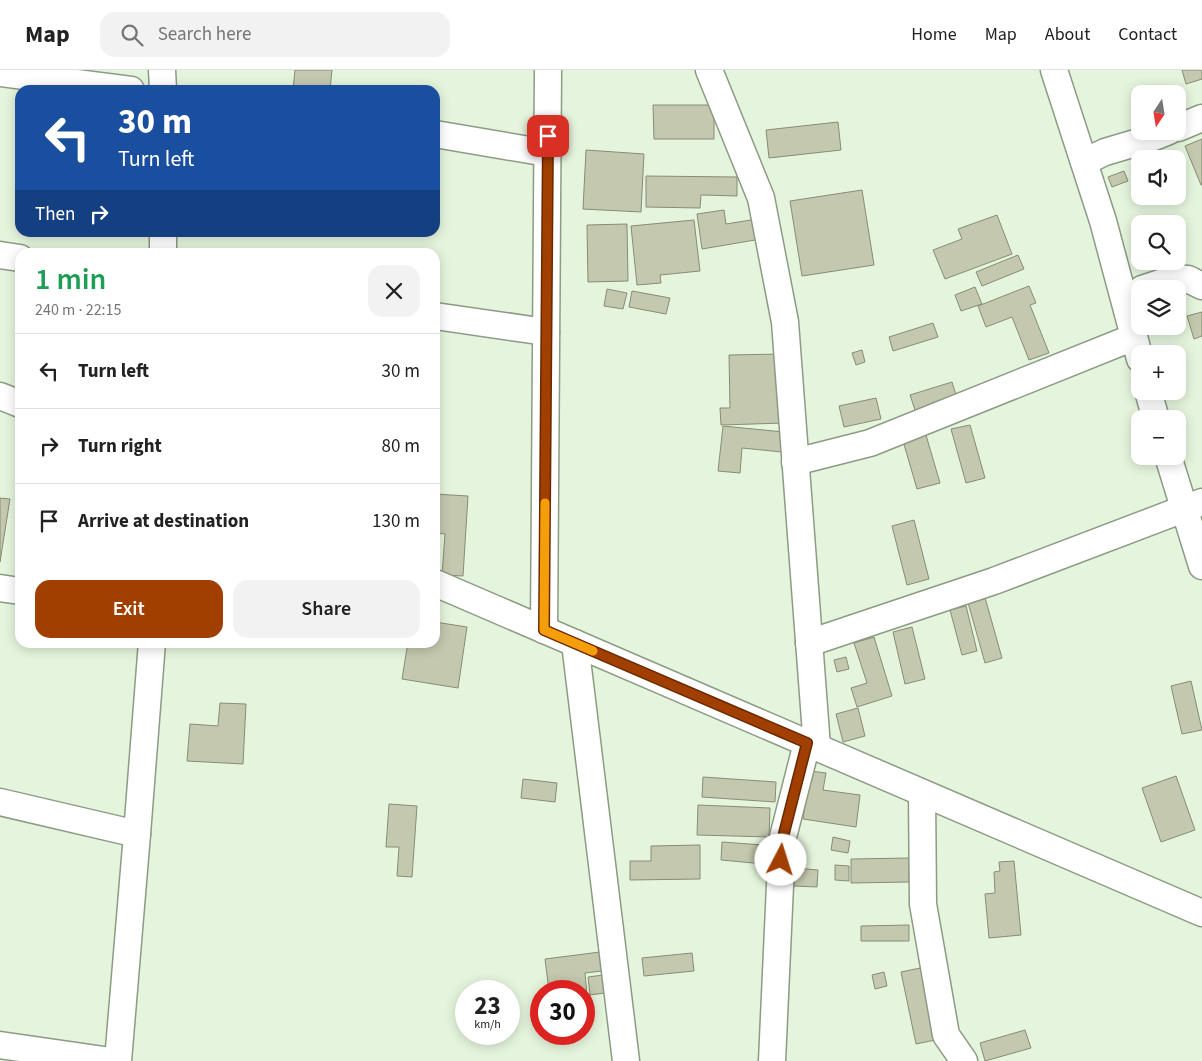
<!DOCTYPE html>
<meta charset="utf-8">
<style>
body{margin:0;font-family:"Source Sans 3",sans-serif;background:#f2f2f2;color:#222;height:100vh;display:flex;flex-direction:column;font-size:19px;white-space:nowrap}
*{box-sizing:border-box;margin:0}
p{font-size:16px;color:#767676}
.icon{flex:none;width:28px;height:28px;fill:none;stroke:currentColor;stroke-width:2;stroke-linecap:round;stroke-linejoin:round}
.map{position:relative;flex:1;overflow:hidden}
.sheet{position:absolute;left:15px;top:178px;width:425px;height:400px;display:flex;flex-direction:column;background:#fff;border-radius:15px;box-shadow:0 2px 12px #0003}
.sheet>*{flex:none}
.guide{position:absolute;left:15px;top:15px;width:425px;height:152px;border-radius:15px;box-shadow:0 2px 12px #0003;background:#1a4fa0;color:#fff;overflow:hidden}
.needle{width:32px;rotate:192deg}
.fabs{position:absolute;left:1131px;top:15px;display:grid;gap:10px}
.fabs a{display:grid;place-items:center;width:55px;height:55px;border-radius:10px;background:#fff;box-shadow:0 2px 12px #0003;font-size:25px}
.speed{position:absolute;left:455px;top:910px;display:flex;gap:10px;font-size:25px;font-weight:700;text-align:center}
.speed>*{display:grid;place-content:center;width:65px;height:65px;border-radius:50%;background:#fff;box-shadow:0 2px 12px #0003;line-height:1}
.speed small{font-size:12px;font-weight:400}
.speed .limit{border:8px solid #d22;background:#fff;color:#111}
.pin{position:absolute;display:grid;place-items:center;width:42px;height:42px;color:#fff;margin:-21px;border-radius:10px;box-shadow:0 2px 8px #0006}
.me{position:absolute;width:55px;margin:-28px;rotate:5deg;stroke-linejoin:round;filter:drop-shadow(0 0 4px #0008)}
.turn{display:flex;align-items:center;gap:18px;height:105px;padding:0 20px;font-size:22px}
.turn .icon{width:65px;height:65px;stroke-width:2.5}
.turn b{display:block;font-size:35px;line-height:42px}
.then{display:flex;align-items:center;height:48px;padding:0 20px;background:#0003;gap:10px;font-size:19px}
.round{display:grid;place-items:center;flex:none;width:52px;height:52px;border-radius:15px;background:#f2f2f2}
.summary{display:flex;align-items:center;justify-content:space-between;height:85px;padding:0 20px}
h1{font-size:30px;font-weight:600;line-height:38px;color:#1e9e55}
.cta{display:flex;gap:10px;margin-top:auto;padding:10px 20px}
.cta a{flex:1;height:58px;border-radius:15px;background:#a13f00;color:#fff;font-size:20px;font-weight:600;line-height:58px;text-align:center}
.cta a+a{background:#f2f2f2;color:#222}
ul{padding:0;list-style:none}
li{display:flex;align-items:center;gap:15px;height:75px;padding:0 20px;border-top:1px solid #e0e0e0}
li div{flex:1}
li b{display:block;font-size:19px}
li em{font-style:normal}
header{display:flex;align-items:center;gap:30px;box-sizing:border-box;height:70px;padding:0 25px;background:#fff;border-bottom:1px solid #e0e0e0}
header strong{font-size:24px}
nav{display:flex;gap:28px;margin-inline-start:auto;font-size:18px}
.search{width:350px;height:45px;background:#f2f2f2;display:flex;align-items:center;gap:12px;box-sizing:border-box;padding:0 18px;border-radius:15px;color:#767676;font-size:19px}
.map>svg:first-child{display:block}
.building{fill:#c3c8ae;stroke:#878c74}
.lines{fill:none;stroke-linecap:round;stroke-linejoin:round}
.street-casing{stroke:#8c9b84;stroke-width:29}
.street{stroke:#fff;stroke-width:26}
.route-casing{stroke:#692900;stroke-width:12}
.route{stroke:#a13f00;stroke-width:9}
.slow{stroke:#f59e0b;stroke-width:9}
</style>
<header>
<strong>Map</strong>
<div class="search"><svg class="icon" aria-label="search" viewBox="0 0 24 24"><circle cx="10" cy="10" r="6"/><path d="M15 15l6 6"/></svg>Search here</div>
<nav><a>Home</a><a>Map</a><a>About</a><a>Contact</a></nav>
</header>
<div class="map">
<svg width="1202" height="991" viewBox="0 0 1202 991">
<rect width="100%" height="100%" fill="#e5f5dd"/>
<!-- building -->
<g class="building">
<path d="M295,0H332L330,20H293Z"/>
<path d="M1182,0H1202V9L1186,14Z"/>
<path d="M653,35H714V69H654Z"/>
<path d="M838,52L841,80L769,88L766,60Z"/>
<path d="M1202,69V115H1201L1185,76Z"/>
<path d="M586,80L644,84L641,142L583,139Z"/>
<path d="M1124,101L1128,111L1112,117L1108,107Z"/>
<path d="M646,106L737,107V126L701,125L700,138L646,137Z"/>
<path d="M862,120L874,195L802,206L790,131Z"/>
<path d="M724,140L726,154L757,149L761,169L702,179L697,144Z"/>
<path d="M997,145L1012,184L945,209L933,180L962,169L958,159Z"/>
<path d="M694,150L700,201L660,205L661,213L637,215L631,156Z"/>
<path d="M627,154L628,211L588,212L587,155Z"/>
<path d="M1018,185L1024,199L982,216L976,202Z"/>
<path d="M1029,216L1036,233L1030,235L1049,283L1029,290L1012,247L986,257L978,236Z"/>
<path d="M975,217L982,234L961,241L955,225Z"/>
<path d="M607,219L627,223L623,239L604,236Z"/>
<path d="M632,221L670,228L666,244L629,237Z"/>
<path d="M1202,242V266L1194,269L1187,246Z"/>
<path d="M933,253L938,267L893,281L889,267Z"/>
<path d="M862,280L865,292L856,295L852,283Z"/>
<path d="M782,284L784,353L721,355L720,338H730L729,285Z"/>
<path d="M952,312L957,328L915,340L910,325Z"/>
<path d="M876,328L881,349L844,357L839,336Z"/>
<path d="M970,355L985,408L966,413L951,359Z"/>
<path d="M723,356L784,362L782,382L742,378L740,403L718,401Z"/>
<path d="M926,365L940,413L917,419L903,371Z"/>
<path d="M435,424L468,426L463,506L442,505L445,464L435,463Z"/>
<path d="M0,428L10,429L0,492Z"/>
<path d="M914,450L929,509L907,515L892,456Z"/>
<path d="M984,524L1002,588L985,593L967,529Z"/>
<path d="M966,536L977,581L962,585L950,540Z"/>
<path d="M435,552L467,557L458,618L402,609L408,572H435Z"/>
<path d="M912,557L925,609L905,614L893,562Z"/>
<path d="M874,567L892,626L857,637L851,618L867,613L854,573Z"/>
<path d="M846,587L849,599L837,602L834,590Z"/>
<path d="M1191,611L1202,660L1182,664L1171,616Z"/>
<path d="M220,633L246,634L243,694L187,691L190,654L218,656Z"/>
<path d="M858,638L865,666L843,672L836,644Z"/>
<path d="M810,701L826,703L823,720L860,725L856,757L803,749Z"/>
<path d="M1176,706L1195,760L1161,772L1142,718Z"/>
<path d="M703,707L776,712L775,732L702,727Z"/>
<path d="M523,709L557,713L555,732L521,728Z"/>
<path d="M389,734L417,736L412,807L397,806L399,777H386Z"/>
<path d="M698,735L770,738L769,767L697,765Z"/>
<path d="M833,767L850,771L848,783L831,780Z"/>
<path d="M722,772L776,776L775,795L721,790Z"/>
<path d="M700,775V809L630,810V791H651V776Z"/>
<path d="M909,788V812L851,813V789Z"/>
<path d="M1014,791L1021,865L989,868L985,824L995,823L994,802L1000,801L999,792Z"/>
<path d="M835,795L849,796V811L835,810Z"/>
<path d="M796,798L818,800L817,817L794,816Z"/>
<path d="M909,855V871H861V856Z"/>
<path d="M608,881L610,900L585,903L587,925H584V921H549L545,889Z"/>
<path d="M692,883L694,901L644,906L642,888Z"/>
<path d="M925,897L940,969L916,974L901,902Z"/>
<path d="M884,902L887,916L875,919L872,905Z"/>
<path d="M611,904L613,922L590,925L588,907Z"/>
<path d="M1025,960L1031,978L985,991L980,973Z"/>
</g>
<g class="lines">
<!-- street casing -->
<g class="street-casing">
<g id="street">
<path d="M162,0L163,20"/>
<path d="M709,0L761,128L785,252L817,677"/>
<path d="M1054,0L1103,151L1140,289"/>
<path d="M0,3L131,20"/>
<path d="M1178,58L1202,48"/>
<path d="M435,64L547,83"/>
<path d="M1084,92L1105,82L1149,69L1169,61"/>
<path d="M163,162V182"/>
<path d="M0,185L20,188"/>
<path d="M1142,219L1175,208L1188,209L1202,216"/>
<path d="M435,246L546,262"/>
<path d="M1148,321L1156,349"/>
<path d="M0,326L20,334"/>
<path d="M1168,386L1202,496"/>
<path d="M795,392L870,373L1134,267"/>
<path d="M435,513L1202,843"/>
<path d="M0,518L20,521"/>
<path d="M544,560L548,0"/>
<path d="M575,573L626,991"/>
<path d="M809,573L994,511L1202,432"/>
<path d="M922,723L923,834L946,965L964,991"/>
<path d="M0,732L137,764L152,572"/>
<path d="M0,975L111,991"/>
<path d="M118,991L137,764"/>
<path d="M772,991L782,771L807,673"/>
</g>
</g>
<!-- street -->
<use href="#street" class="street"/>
</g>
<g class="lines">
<!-- route casing -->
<g class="route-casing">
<path id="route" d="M548,66L544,560L807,673L782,771L781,790"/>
</g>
<!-- route -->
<use href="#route" class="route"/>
<!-- slow -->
<path class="slow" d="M545,433L544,560L593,581"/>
</g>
</svg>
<div class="fabs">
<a><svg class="needle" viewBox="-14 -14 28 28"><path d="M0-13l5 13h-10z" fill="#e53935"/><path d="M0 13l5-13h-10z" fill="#767676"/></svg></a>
<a><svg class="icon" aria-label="sound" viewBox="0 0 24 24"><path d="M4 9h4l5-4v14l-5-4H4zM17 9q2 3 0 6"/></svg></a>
<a><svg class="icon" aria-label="search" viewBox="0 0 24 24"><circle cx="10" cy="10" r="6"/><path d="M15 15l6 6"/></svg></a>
<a><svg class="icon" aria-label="layers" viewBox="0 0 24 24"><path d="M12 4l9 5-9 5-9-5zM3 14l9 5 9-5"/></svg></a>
<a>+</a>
<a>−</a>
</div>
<div class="speed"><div>23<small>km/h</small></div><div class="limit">30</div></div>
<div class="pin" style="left:548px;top:66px;background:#d93025"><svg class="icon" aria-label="arrive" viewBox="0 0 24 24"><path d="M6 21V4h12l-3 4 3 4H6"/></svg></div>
<svg class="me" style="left:781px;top:790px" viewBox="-20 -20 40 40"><circle r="19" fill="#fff"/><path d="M0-13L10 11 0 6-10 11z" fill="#a13f00"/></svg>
<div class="guide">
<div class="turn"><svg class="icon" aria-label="left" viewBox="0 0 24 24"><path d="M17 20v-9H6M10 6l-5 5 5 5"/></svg><div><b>30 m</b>Turn left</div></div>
<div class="then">Then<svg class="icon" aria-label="right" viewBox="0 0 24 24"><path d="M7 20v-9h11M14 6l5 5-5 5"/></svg></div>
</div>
<section class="sheet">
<div class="summary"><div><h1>1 min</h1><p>240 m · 22:15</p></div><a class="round"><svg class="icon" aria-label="close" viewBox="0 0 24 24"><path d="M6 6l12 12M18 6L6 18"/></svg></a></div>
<ul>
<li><svg class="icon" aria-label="left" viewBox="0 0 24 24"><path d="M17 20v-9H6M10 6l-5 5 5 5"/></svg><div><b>Turn left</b></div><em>30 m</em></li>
<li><svg class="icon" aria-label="right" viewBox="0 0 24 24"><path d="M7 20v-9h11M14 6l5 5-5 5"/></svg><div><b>Turn right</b></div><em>80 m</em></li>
<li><svg class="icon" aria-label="arrive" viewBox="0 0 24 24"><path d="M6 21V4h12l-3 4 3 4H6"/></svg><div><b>Arrive at destination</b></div><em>130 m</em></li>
</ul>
<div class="cta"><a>Exit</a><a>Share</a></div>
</section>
</div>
